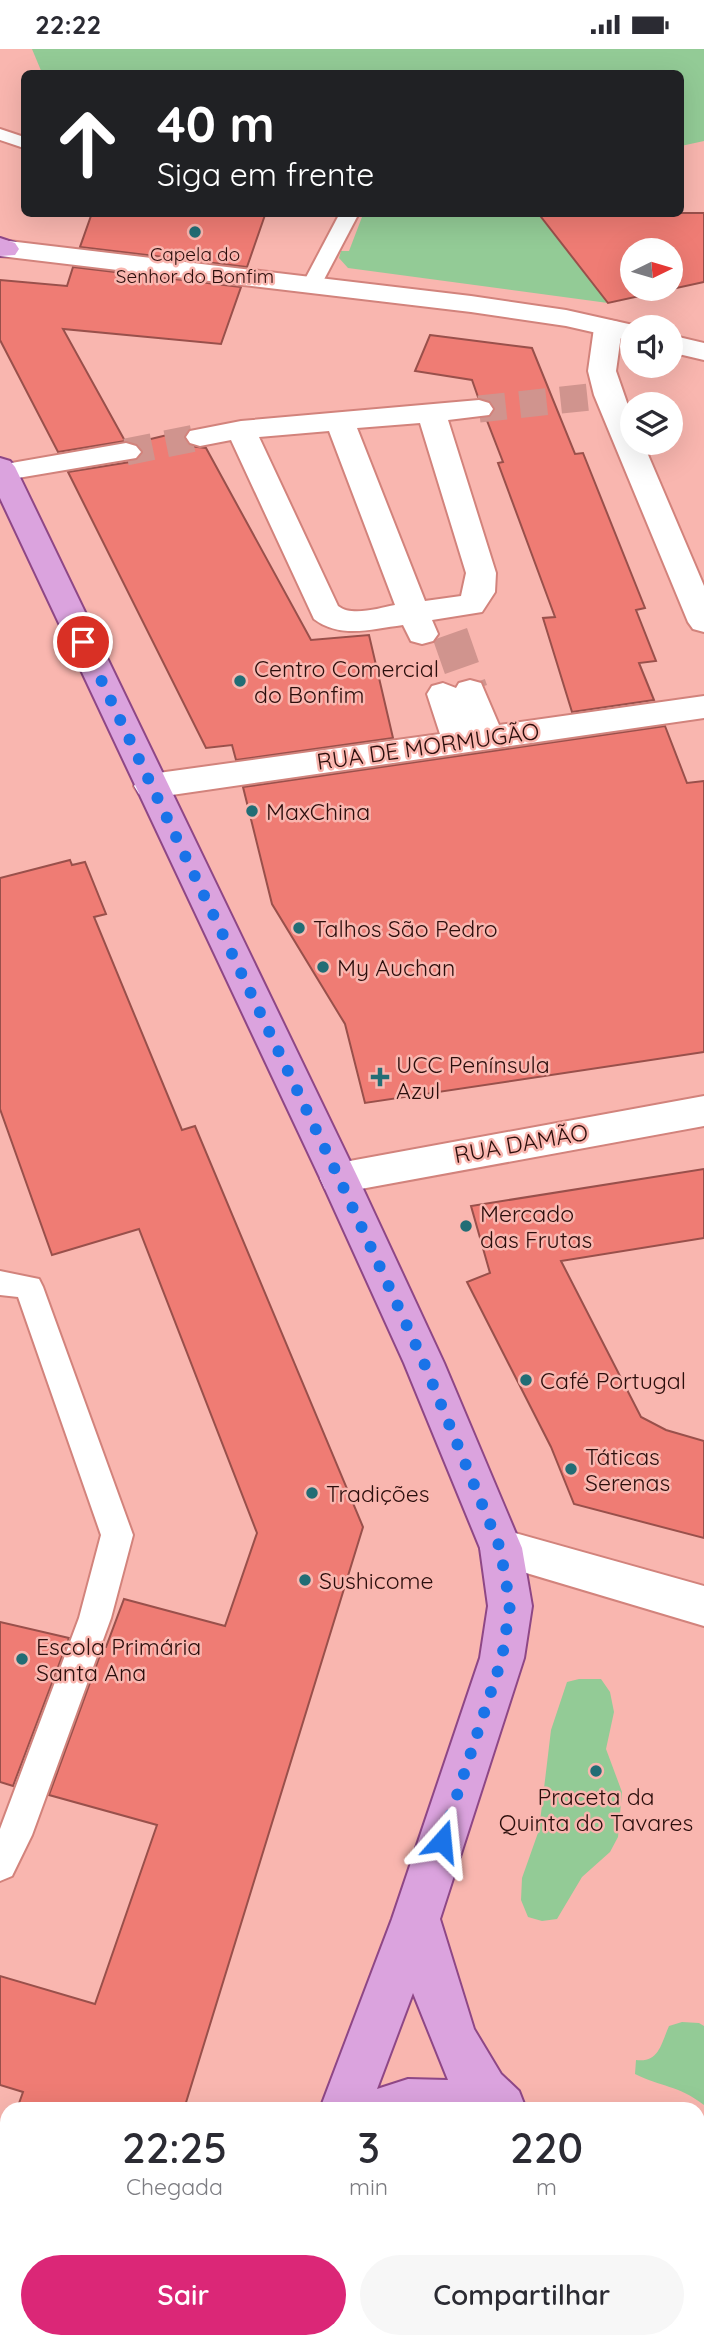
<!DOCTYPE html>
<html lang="pt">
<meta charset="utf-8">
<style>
body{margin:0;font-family:Quicksand,sans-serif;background:#f7f7f7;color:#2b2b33;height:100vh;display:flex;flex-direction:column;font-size:26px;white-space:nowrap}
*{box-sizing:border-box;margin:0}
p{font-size:23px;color:#7c7c81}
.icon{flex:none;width:38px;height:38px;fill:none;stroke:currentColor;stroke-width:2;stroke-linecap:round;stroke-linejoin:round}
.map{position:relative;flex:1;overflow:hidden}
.drawer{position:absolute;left:0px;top:2053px;width:705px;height:247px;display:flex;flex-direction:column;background:#fff;border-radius:21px 21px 0 0;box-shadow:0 7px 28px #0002}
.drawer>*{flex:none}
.banner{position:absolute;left:21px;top:21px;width:663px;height:147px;border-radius:10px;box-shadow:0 7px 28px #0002;background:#202124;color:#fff;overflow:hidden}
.needle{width:46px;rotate:85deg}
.controls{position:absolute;left:620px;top:189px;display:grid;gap:14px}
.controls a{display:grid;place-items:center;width:63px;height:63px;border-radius:50%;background:#fff;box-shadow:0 7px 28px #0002;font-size:35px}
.pin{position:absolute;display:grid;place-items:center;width:60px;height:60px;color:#fff;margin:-30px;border:4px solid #fff;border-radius:50%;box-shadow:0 2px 7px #0007}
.me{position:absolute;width:77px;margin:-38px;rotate:18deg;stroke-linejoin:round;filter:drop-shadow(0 0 5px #0008)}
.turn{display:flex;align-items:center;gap:24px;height:147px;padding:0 21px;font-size:32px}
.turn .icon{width:91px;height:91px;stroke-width:2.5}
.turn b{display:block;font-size:49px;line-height:60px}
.eta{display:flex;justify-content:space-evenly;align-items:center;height:119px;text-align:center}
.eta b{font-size:42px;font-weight:600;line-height:49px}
.action{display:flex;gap:14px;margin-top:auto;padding:14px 21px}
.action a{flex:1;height:80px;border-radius:42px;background:#db2777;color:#fff;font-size:28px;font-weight:600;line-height:80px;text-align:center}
.action a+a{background:#f7f7f7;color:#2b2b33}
.status{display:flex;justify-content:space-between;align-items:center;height:49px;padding:0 35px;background:#fff;direction:ltr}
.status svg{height:19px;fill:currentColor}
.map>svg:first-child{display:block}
.green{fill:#93cb96}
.building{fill:#ef7c74;stroke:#99504b;stroke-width:2;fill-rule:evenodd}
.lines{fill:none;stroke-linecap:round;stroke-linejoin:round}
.street-tunnel-far1{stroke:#d0948e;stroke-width:27;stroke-dasharray:27 14;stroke-linecap:butt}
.street-tunnel{stroke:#d0948e;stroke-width:36;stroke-dasharray:36 18;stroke-linecap:butt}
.lane-casing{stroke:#d2837c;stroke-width:4}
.street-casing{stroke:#d2837c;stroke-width:4}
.secondary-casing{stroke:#d2837c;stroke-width:4}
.primary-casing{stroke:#8e4786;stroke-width:4}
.lane{fill:#fff;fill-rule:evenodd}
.street{fill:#fff;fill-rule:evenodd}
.secondary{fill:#fff;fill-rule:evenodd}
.primary{fill:#dba3de;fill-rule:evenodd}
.route{stroke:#1a73e8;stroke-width:12;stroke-dasharray:0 21.6}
.poi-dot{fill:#226d75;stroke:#f9b6af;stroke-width:2.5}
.labels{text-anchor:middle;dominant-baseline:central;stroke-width:5;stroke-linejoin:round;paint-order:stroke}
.far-poi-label{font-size:19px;fill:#2b0e0c;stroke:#f9b6af}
.poi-label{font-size:23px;fill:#2b0e0c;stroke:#f9b6af;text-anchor:start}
.street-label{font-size:23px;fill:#2b0e0c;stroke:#f9b6af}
</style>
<div class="status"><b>22:22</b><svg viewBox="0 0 49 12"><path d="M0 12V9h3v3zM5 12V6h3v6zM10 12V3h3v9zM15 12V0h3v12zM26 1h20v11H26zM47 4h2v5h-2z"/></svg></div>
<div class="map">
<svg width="704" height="2298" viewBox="0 0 704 2298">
<rect width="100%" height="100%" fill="#f9b6af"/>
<!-- green -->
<g class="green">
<path d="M32,0H704V92L681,97V24H42Z"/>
<path d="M367,164L538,165L608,254L348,219L339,209L341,202H349L362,168Z"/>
<path d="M579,1630H601L610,1643L614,1663L606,1700L622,1743L618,1788L610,1803L582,1828L557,1870L542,1872L528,1868L521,1851L522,1829L539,1781L551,1681L567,1633Z"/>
<path d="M682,1973L699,1974L704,1977V2056C678,2036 661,2038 635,2025L636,2011C659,2014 661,1995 669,1977Z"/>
<path d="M529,2293L677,2292L678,2293L673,2298H545Z"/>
</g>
<!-- building -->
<g class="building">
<path d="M92,164H240L265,166L247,218L80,198Z"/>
<path d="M538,164H704V233L608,254ZM632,201H670V240H632Z"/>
<path d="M73,218L241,238L221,295L63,280L125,392L58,403L0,291V231L67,237Z"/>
<path d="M430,286L532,299L575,405L583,404L645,559L636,561L656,612L639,614L654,651L572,663L543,569L555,568L498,414L503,413L486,369L491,367L495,359L490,351L478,348L472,331L415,322Z"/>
<path d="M188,381L184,389L189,397L206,399L311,591L369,586L393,689L236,711L232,696L206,699L68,423L136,412L144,403L134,394Z"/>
<path d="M665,677L687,734L704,732V1003L365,1054L345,975L272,855L243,738Z"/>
<path d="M70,811L72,816L85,813L106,865L94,868L182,1081L195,1077L363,1478L184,2060H17L23,2043L0,2036V1927L95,1955L157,1776L49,1746L103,1598H106L124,1550L225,1577L257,1484L139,1180L52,1206L0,1060V829Z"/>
<path d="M704,1120V1189L561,1212L641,1368L666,1381L704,1392V1489L574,1455L551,1398L467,1233L490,1224L471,1157Z"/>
<path d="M0,1573L69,1589L13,1737L0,1733Z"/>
</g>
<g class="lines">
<!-- street-tunnel-far1 -->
<g class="street-tunnel-far1">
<path d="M479,360L608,346"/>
<path d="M126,403L200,388"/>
</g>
<!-- street-tunnel -->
<path class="street-tunnel" d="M450,585L470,642"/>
<!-- lane casing -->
<g class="lane-casing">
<g id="lane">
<path d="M0,80L24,88V99L0,91Z"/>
<path d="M340,164H359L319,240H305L302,236Z"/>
<path d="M0,1222L39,1230L43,1238L133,1486L111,1569L32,1786L12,1827L0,1832V1780L79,1569L101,1486L18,1248L0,1246Z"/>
</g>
</g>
<!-- street casing -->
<g class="street-casing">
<g id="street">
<path d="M608,271L618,273L622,279L616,322L632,368V394H643L704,537V583L693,580L688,573L594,346L588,322L594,279L598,273Z"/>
<path d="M479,351L489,354L493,360L489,366L448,371L496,524L495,543L482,563L432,571L438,585L433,592L422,595L411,592L403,576C372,580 340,590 314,570L231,391L200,397L190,394L186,388L190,382L241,372ZM420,374L466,524L461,547L425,552L357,379ZM329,382L395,556C379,559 352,568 338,557L259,388Z"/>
<path d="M126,394L136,397L141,403L136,409L0,432V416Z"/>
<path d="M470,631L481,634L499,676L704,647V669L151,749L139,745L134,737L139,729L151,725L440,685L427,645L432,637L443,634L456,639L459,634Z"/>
<path d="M704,1047V1077L339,1144L325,1140L320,1129L325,1118L339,1114Z"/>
<path d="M501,1480L704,1537V1577L486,1512L480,1499L486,1486Z"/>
</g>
</g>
<!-- secondary casing -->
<g class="secondary-casing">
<g id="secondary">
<path d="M0,191L471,247L566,261L642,278H632V292L566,277L471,263L0,207Z"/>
<path d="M670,286L704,294V311L670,303Z"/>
</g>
</g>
<!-- primary casing -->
<g class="primary-casing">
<g id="primary">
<path d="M0,189L15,194L19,200L15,206L0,207Z"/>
<path d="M0,409L10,412L15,418L358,1129L444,1314L522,1499L532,1557L524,1609L440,1870L474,1980L501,2025L519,2042L526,2060H320L392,1870L480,1609L488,1557L480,1499L404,1314L320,1129L0,449ZM413,1944L448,2031L408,2030L377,2040Z"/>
<path d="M698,2127L704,2129V2183L698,2180Z"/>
<path d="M0,2170L7,2172V2224L0,2222Z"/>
<path d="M230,2292H296L298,2298H232Z"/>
<path d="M321,2292H374L376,2298H323Z"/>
</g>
</g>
<!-- lane -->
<use href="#lane" class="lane"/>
<!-- street -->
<use href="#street" class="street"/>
<!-- secondary -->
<use href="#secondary" class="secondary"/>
<!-- primary -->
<use href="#primary" class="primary"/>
</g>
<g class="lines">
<!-- route -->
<path class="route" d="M83,593L339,1129L424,1314L500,1499L510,1556L502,1609L442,1792"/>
</g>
<!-- markers -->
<g class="poi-dot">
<circle cx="195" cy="183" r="7"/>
<circle cx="240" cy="632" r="7"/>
<circle cx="252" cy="762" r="7"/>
<circle cx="299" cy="879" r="7"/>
<circle cx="323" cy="918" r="7"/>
<path d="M376.5 1017.5h7v7h7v7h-7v7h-7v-7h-7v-7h7z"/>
<circle cx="466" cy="1177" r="7"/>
<circle cx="526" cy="1331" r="7"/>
<circle cx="571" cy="1420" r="7"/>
<circle cx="312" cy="1444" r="7"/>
<circle cx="305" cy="1531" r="7"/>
<circle cx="22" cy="1610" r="7"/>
<circle cx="596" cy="1722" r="7"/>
</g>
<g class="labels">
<!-- far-poi labels -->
<g class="far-poi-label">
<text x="195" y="205">Capela do<tspan x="195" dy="22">Senhor do Bonfim</tspan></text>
</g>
<!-- poi labels -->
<g class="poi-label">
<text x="254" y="619">Centro Comercial<tspan x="254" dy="26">do Bonfim</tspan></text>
<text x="266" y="762">MaxChina</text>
<text x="313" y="879">Talhos São Pedro</text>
<text x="337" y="918">My Auchan</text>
<text x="396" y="1015">UCC Península<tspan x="396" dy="26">Azul</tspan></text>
<text x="480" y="1164">Mercado<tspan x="480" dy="26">das Frutas</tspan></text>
<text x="540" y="1331">Café Portugal</text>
<text x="585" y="1407">Táticas<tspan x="585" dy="26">Serenas</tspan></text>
<text x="326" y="1444">Tradições</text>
<text x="319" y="1531">Sushicome</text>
<text x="36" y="1597">Escola Primária<tspan x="36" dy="26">Santa Ana</tspan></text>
<text x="596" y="1747" text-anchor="middle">Praceta da<tspan x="596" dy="26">Quinta do Tavares</tspan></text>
</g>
<!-- street labels -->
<g class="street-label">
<text transform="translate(428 697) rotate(-8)">RUA DE MORMUGÃO</text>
<text transform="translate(521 1094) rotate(-10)">RUA DAMÃO</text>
</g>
</g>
</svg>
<div class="controls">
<a><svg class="needle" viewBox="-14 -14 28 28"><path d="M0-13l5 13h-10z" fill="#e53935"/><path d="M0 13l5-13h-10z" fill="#7c7c81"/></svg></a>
<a><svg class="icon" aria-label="sound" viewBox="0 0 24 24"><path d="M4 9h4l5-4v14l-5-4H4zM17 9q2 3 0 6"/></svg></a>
<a><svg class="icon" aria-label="layers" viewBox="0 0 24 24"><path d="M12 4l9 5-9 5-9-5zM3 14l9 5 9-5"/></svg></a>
</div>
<div class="pin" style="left:83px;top:593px;background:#d93025"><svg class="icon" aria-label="arrive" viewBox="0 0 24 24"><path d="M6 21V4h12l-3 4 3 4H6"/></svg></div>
<svg class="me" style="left:442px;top:1792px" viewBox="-20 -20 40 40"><path d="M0-17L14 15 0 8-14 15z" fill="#1a73e8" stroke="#fff" stroke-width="4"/></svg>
<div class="banner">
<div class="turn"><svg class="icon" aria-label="ahead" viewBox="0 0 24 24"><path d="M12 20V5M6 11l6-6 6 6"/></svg><div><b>40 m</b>Siga em frente</div></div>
</div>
<section class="drawer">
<div class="eta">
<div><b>22:25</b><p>Chegada</p></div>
<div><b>3</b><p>min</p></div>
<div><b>220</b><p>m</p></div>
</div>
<div class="action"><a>Sair</a><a>Compartilhar</a></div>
</section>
</div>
